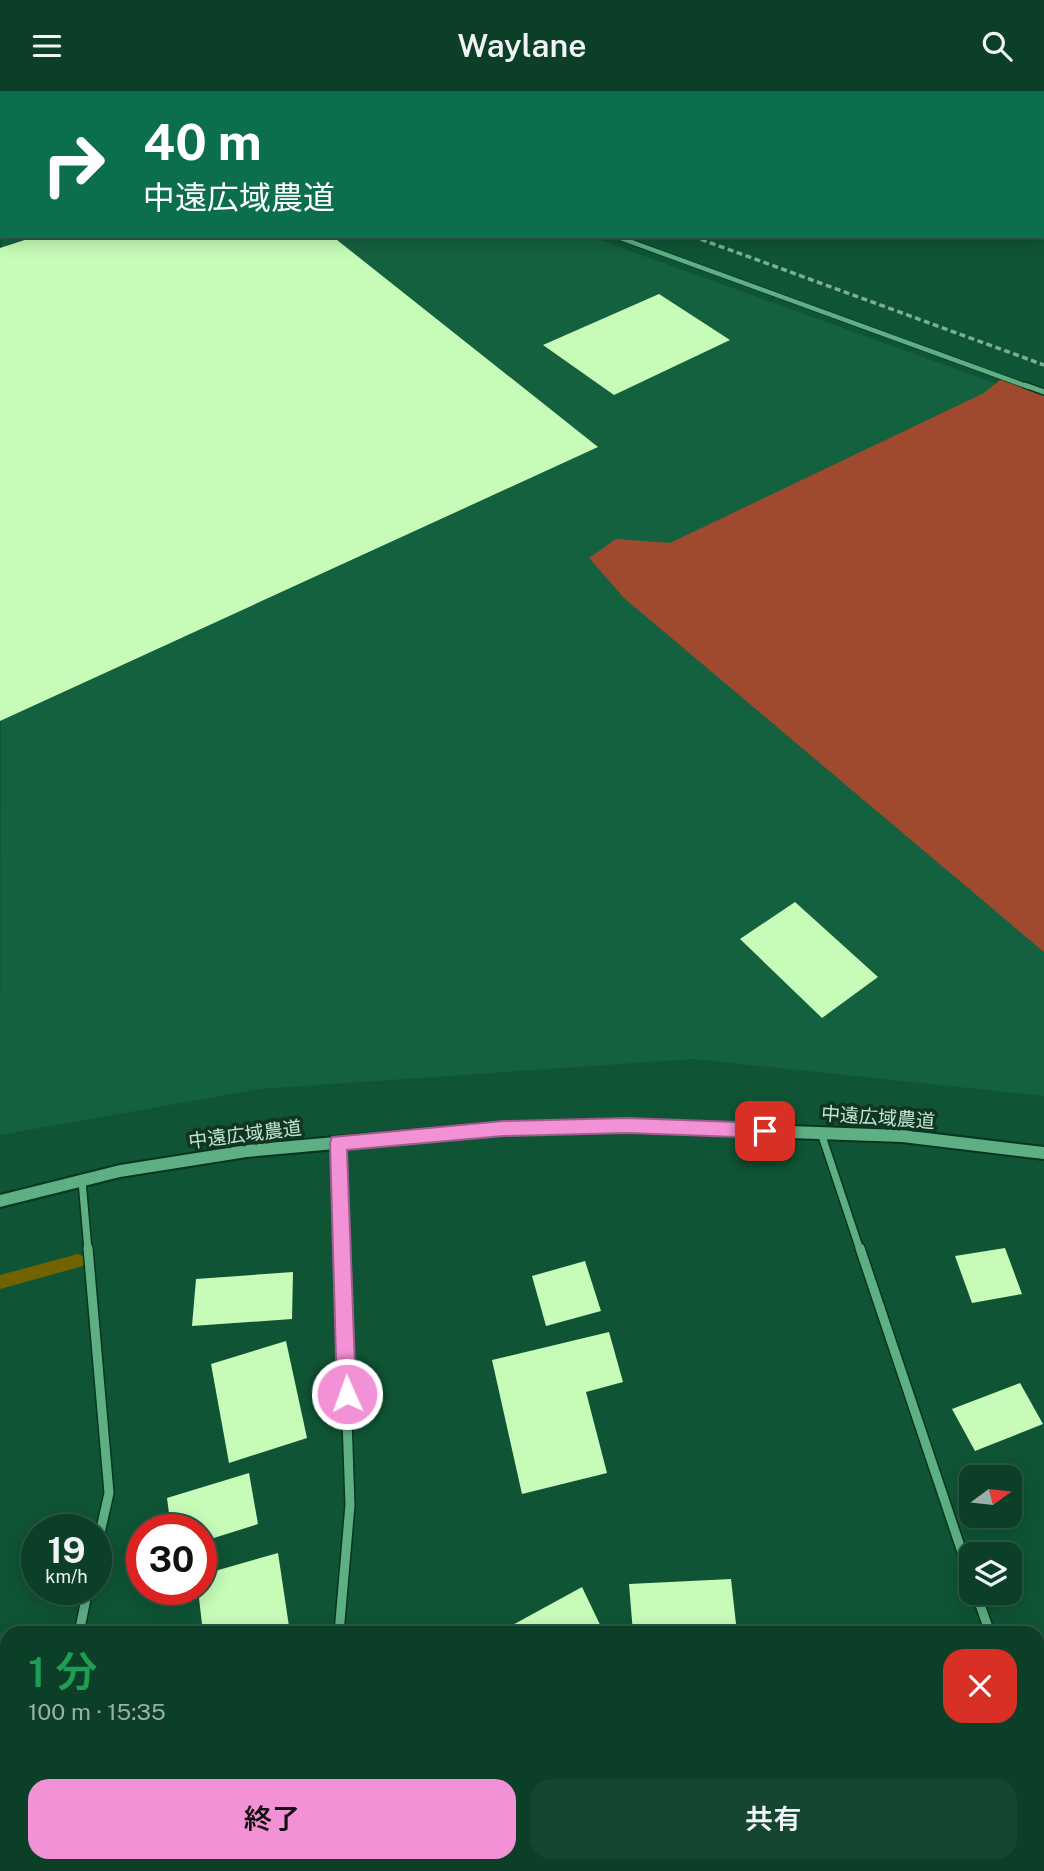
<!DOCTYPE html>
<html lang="ja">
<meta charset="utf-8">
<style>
body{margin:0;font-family:"Public Sans","Noto Sans JP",sans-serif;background:#144630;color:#f1f3f6;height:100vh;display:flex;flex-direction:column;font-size:26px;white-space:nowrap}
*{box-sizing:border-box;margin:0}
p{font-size:23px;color:#9aafa8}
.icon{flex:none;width:38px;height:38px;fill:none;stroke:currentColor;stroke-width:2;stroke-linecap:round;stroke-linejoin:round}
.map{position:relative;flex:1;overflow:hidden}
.side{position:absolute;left:0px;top:1535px;width:1045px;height:247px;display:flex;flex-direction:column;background:#0b3f28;border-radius:21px 21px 0 0;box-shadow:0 4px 18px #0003,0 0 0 2px #2b5845}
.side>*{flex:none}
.banner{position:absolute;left:0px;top:0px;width:1045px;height:147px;box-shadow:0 4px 18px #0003,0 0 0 2px #2b5845;background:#0b6e4f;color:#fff;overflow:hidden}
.needle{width:46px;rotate:75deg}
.fabs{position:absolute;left:959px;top:1374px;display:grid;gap:14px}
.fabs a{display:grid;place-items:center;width:63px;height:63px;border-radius:14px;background:#0b3f28;box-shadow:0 4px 18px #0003,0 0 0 2px #2b5845;font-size:35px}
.speed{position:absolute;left:21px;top:1423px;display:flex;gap:14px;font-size:35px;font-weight:700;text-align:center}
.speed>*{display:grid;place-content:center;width:91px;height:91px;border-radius:50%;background:#0b3f28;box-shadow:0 4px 18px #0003,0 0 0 2px #2b5845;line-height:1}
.speed small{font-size:18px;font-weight:400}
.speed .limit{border:10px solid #d22;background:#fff;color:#111}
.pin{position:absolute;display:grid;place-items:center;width:60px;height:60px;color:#fff;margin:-30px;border-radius:14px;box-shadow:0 4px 10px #0006}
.me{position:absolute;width:77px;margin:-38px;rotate:358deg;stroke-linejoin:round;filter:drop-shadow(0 0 5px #0008)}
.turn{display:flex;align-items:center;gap:24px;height:147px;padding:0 28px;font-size:32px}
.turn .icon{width:91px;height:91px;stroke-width:2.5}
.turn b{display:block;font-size:49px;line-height:60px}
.round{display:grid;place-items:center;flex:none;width:74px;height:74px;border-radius:21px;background:#144630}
.overview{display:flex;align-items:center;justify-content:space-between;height:119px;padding:0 28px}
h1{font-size:42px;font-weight:600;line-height:52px;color:#1e9e55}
.action{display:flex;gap:14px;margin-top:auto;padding:14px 28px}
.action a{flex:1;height:80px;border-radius:21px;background:#f391d6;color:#111;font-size:28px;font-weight:600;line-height:80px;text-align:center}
.action a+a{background:#144630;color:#f1f3f6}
header{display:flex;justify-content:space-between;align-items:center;height:91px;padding:0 28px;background:#0b3f28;font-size:32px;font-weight:600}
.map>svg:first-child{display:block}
.built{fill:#14613f}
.green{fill:#9f4a2e}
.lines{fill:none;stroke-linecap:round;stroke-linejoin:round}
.stream{fill:#726300;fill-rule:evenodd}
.building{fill:#c7fcb8}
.minor-far3-casing{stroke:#063620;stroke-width:6}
.minor-far2-casing{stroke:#063620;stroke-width:8}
.minor-far1-casing{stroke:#063620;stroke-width:10}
.minor-casing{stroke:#063620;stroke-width:12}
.tertiary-casing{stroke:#063620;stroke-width:4}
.path{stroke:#498468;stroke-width:2.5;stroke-dasharray:1 3.5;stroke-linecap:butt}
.minor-far3{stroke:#5eb084;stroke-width:4.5}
.minor-far2{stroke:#5eb084;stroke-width:5}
.minor-far1{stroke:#5eb084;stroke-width:7}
.minor{stroke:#5eb084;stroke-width:9}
.tertiary{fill:#5eb084;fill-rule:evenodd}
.rail{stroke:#7cae94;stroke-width:3.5;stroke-dasharray:6 3.5;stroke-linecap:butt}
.route{fill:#f391d6;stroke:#9e5e8b;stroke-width:2}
.labels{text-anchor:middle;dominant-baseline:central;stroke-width:7;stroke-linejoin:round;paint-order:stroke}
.street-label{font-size:19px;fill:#bfe6cf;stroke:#113423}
</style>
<header><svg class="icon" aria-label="menu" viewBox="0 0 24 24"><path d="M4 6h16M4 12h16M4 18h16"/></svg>Waylane<svg class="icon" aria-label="search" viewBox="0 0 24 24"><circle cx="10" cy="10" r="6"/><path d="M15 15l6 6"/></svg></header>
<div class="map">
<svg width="1044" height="1780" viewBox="0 0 1044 1780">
<rect width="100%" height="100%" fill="#0f5435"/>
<!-- built -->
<path class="built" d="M2,119V145H589L1044,310V1005L694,968L260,998L0,1044Z"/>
<!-- green -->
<path class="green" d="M1005,285L1044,302V861L624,507L589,467L616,448L670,452L984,302Z"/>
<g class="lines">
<!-- stream -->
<path class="stream" d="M78,1163L83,1165L85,1170L83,1175L0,1198V1184Z"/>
</g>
<!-- building -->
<g class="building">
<path d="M37,145H332L598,356L0,630V157Z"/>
<path d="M659,203L730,249L614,304L543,254Z"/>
<path d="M795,811L878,886L822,927L740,848Z"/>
<path d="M1005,1157L1022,1203L972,1212L955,1165Z"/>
<path d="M585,1170L601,1220L546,1235L532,1185Z"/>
<path d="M293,1181L292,1228L192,1235L196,1188Z"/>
<path d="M609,1241L623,1291L586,1301L607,1382L522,1403L492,1269Z"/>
<path d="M286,1250L307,1347L229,1372L211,1273Z"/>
<path d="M1020,1292L1043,1333L975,1360L952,1318Z"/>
<path d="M249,1382L258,1433L201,1451V1438H171L167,1407Z"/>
<path d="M278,1462L290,1542H203L198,1498H201V1484Z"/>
<path d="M731,1488L737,1542H633L629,1493Z"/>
<path d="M582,1496L604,1542H498Z"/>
<path d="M1038,1745L1044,1760V1780H962L960,1774H1038Z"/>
<path d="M759,1774H876L878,1780H760Z"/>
</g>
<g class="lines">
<!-- minor-far3 casing -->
<g class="minor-far3-casing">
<g id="minor-far3">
<path d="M706,0L710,2"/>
<path d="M974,2L979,0"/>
<path d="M615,145L1029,296"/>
</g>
</g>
<!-- minor-far2 casing -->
<g class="minor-far2-casing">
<path id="minor-far2" d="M1025,294L1044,301"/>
</g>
<!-- minor-far1 casing -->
<g class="minor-far1-casing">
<g id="minor-far1">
<path d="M821,1042L860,1159"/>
<path d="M338,1052L342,1159"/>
<path d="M82,1090L88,1159"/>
</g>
</g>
<!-- minor casing -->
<g class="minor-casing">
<g id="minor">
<path d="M88,1157L109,1402L96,1460"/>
<path d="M860,1157L971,1488"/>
<path d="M976,1502L990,1542"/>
<path d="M79,1542L88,1498"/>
<path d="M339,1542L350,1414L341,1157"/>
<path d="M1038,1626L1044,1636"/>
<path d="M0,1767L7,1764"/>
<path d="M317,1774V1780"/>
</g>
</g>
<!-- tertiary casing -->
<g class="tertiary-casing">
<path id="tertiary" d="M627,1029L902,1039L1044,1056V1068L902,1051L627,1041L503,1043L247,1066L120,1086L0,1116V1104L120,1074L247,1054L503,1031Z"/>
</g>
<!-- path -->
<path class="path" d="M216,0L221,2"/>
<!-- minor-far3 -->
<use href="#minor-far3" class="minor-far3"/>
<!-- minor-far2 -->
<use href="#minor-far2" class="minor-far2"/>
<!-- minor-far1 -->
<use href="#minor-far1" class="minor-far1"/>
<!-- minor -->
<use href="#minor" class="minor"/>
<!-- tertiary -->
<use href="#tertiary" class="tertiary"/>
<!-- rail -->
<g class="rail">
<path d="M278,0L283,2"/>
<path d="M293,0L298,2"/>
<path d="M692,145L1044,274"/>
</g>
</g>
<!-- route -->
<path class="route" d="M627,1027L765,1032L771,1034L774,1040L771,1045L765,1047L627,1042L503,1045L347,1059L356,1303L354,1310L347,1312L340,1310L337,1303L330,1052L332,1046L503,1030Z"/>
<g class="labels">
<!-- street labels -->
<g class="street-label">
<text transform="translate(878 1026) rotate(4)">中遠広域農道</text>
<text transform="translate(245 1043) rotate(-7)">中遠広域農道</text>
</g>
</g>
</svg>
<div class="fabs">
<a><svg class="needle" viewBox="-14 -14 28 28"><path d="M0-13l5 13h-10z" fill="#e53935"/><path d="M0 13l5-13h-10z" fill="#9aafa8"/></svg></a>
<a><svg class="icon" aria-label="layers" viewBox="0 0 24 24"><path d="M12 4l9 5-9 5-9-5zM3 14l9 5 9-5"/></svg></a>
</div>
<div class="speed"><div>19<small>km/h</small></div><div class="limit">30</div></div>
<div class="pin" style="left:765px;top:1040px;background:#d93025"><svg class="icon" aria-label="arrive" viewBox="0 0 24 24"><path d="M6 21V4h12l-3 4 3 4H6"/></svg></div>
<svg class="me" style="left:347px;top:1303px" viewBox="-20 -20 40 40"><circle r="17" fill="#f391d6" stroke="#fff" stroke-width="3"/><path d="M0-11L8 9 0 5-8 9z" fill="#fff"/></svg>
<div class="banner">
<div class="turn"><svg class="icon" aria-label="right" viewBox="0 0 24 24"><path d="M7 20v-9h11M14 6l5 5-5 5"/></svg><div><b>40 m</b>中遠広域農道</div></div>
</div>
<section class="side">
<div class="overview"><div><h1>1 分</h1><p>100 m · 15:35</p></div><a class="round" style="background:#d93025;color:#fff"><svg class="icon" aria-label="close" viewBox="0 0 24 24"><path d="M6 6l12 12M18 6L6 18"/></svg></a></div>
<div class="action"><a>終了</a><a>共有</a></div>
</section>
</div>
